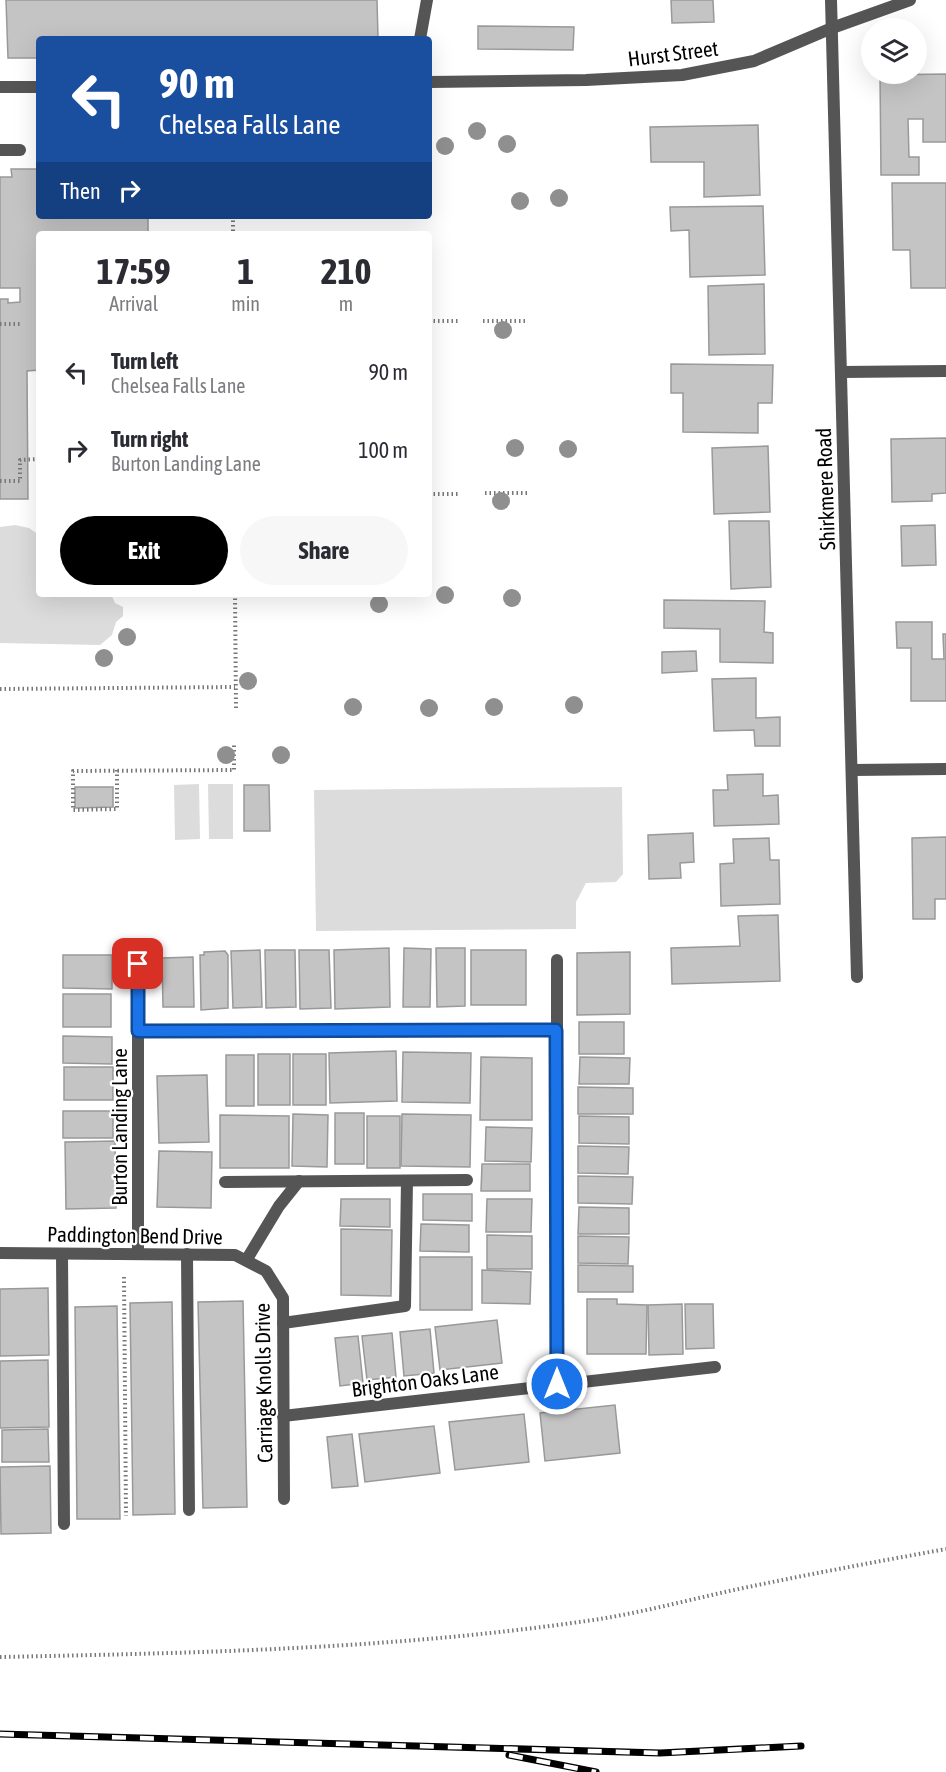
<!DOCTYPE html>
<style>
body{margin:0;font-family:"Asap Condensed",sans-serif;background:#f7f7f7;color:#2b2b33;height:100vh;display:flex;flex-direction:column;font-size:22px;white-space:nowrap}
*{box-sizing:border-box;margin:0}
p{font-size:20px;color:#7c7c81}
.icon{flex:none;width:33px;height:33px;fill:none;stroke:currentColor;stroke-width:2;stroke-linecap:round;stroke-linejoin:round}
.map{position:relative;flex:1;overflow:hidden}
.details{position:absolute;left:36px;top:231px;width:396px;height:366px;display:flex;flex-direction:column;background:#fff;border-radius:6px;box-shadow:0 6px 24px #0002}
.details>*{flex:none}
.hud{position:absolute;left:36px;top:36px;width:396px;height:183px;border-radius:6px;box-shadow:0 6px 24px #0002;background:#1a4fa0;color:#fff;overflow:hidden}
.tools{position:absolute;left:861px;top:18px;display:grid;gap:12px}
.tools a{display:grid;place-items:center;width:66px;height:66px;border-radius:50%;background:#fff;box-shadow:0 6px 24px #0002;font-size:30px}
.pin{position:absolute;display:grid;place-items:center;width:51px;height:51px;color:#fff;margin:-26px;border-radius:12px;box-shadow:0 3px 9px #0006}
.me{position:absolute;width:66px;margin:-33px;rotate:0deg;stroke-linejoin:round;filter:drop-shadow(0 0 4px #0008)}
.turn{display:flex;align-items:center;gap:21px;height:126px;padding:0 24px;font-size:27px}
.turn .icon{width:78px;height:78px;stroke-width:2.5}
.turn b{display:block;font-size:42px;line-height:51px}
.then{display:flex;align-items:center;height:57px;padding:0 24px;background:#0003;gap:12px;font-size:22px}
.eta{display:flex;justify-content:space-evenly;align-items:center;height:102px;text-align:center}
.eta b{font-size:36px;font-weight:700;line-height:42px}
.button{display:flex;gap:12px;margin-top:auto;padding:12px 24px}
.button a{flex:1;height:69px;border-radius:36px;background:#000;color:#fff;font-size:24px;font-weight:700;line-height:69px;text-align:center}
.button a+a{background:#f7f7f7;color:#2b2b33}
ul{padding:0;list-style:none}
li{display:flex;align-items:center;gap:18px;height:78px;padding:0 24px}
li div{flex:1}
li b{display:block;font-size:22px}
li em{font-style:normal}
.map>svg:first-child{display:block}
.green{fill:#dcdcdc}
.building{fill:#c4c4c4;stroke:#999;stroke-width:1.5}
.lines{fill:none;stroke-linecap:round;stroke-linejoin:round}
.path{stroke:#777;stroke-width:4;stroke-dasharray:1.5 3;stroke-linecap:butt}
.service{stroke:#555;stroke-width:12}
.minor{stroke:#555;stroke-width:12}
.rail-casing{stroke:#000;stroke-width:7}
.rail{stroke:#fff;stroke-width:4.5;stroke-dasharray:14;stroke-linecap:butt}
.tree{fill:#8f8f8f}
.route-casing{stroke:#114b97;stroke-width:15}
.route{stroke:#1a73e8;stroke-width:10}
.labels{text-anchor:middle;dominant-baseline:central;stroke-width:4.5;stroke-linejoin:round;paint-order:stroke}
.street-label{font-size:21px;fill:#000;stroke:#fff}
</style>
<div class="map">
<svg width="946" height="1772" viewBox="0 0 946 1772">
<rect width="100%" height="100%" fill="#fff"/>
<!-- green -->
<g class="green">
<path d="M15,525L29,528L39,535V594H111L115,603L123,607V616L116,622L112,635L100,645L0,643V527Z"/>
<path d="M199,784L200,839L175,840L174,785Z"/>
<path d="M208,784H233V839H209Z"/>
<path d="M622,787L623,874L616,882L586,883L576,902V929L316,931L314,790Z"/>
</g>
<!-- building -->
<g class="building">
<path d="M6,0H377L378,39H39V58H8Z"/>
<path d="M671,0H713L714,22L672,23Z"/>
<path d="M478,26L574,27L573,50L478,49Z"/>
<path d="M946,74V142H923V119H908L909,157H919V175H881L880,75Z"/>
<path d="M758,125L760,195L704,197V162H651L650,127Z"/>
<path d="M11,169H39V216H148V234H39V370L27,371L28,499H0V299H8V303L20,302V288H0V177H12Z"/>
<path d="M892,183H946V288H911L910,250H893Z"/>
<path d="M763,206L765,275L690,277L689,230L671,231L670,207Z"/>
<path d="M764,284L765,354L709,355L708,286Z"/>
<path d="M671,364L773,365L772,403H758V433L683,432V393H671Z"/>
<path d="M946,438V493L932,494V501L892,502L891,439Z"/>
<path d="M768,446L770,512L714,514L712,448Z"/>
<path d="M729,521H769L771,587L731,589Z"/>
<path d="M935,525L936,565L902,566L901,526Z"/>
<path d="M664,600L765,601L764,632L773,633V663L720,662V629L664,628Z"/>
<path d="M896,622H932V659H944L943,634H946V701H911V648H897Z"/>
<path d="M696,651L697,671L662,673V652Z"/>
<path d="M756,678V718L780,717V746H755L754,730L714,731L712,679Z"/>
<path d="M763,774V796L778,795L779,824L714,826L713,790H728L727,775Z"/>
<path d="M244,785H269L270,831H244Z"/>
<path d="M75,787H113V807L75,808Z"/>
<path d="M693,833L694,862L680,863L681,878L649,879L648,835Z"/>
<path d="M946,837V899H935V919H913L912,838Z"/>
<path d="M769,838L770,860H779L780,904L721,906L720,864L734,863L733,839Z"/>
<path d="M778,915L780,981L672,984L671,948L740,946L738,916Z"/>
<path d="M389,948L390,1007L335,1009L334,950Z"/>
<path d="M404,948L431,949L430,1007H403Z"/>
<path d="M436,948H465V1006L437,1007Z"/>
<path d="M260,950L262,1007L233,1008L231,951Z"/>
<path d="M265,950H295L296,1007L266,1008Z"/>
<path d="M299,950H329L331,1008L300,1009Z"/>
<rect x="471" y="950" width="55" height="55"/>
<path d="M225,951L228,955V1008L201,1010L200,955H204V952Z"/>
<path d="M630,952V1014L577,1015V953Z"/>
<path d="M63,955H112V989L63,988Z"/>
<path d="M193,957L194,1007H163L162,958Z"/>
<rect x="63" y="994" width="48" height="33"/>
<rect x="579" y="1022" width="45" height="32"/>
<path d="M63,1036L112,1037V1064L63,1063Z"/>
<path d="M396,1051L397,1101L330,1103L329,1053Z"/>
<path d="M403,1052L471,1053L470,1103L402,1102Z"/>
<rect x="258" y="1054" width="32" height="51"/>
<rect x="293" y="1054" width="33" height="51"/>
<rect x="226" y="1055" width="28" height="51"/>
<path d="M481,1057L532,1058V1120H480Z"/>
<path d="M580,1057L630,1058L629,1084H579Z"/>
<rect x="64" y="1067" width="49" height="33"/>
<path d="M207,1075L209,1142L159,1143L157,1076Z"/>
<path d="M578,1087L633,1088V1114H578Z"/>
<rect x="63" y="1111" width="50" height="27"/>
<rect x="335" y="1113" width="29" height="51"/>
<path d="M293,1114L328,1115L327,1167L292,1166Z"/>
<path d="M402,1114L471,1115L470,1167L401,1166Z"/>
<path d="M220,1115L289,1116V1168H220Z"/>
<rect x="367" y="1116" width="33" height="52"/>
<path d="M579,1116L629,1117V1144L579,1143Z"/>
<path d="M486,1127L532,1128L531,1162L485,1161Z"/>
<path d="M115,1141L116,1208L66,1209L65,1142Z"/>
<path d="M578,1146L629,1147L628,1174L578,1173Z"/>
<path d="M159,1151L212,1152L211,1208L157,1207Z"/>
<path d="M482,1164H530V1191H481Z"/>
<path d="M578,1176L633,1177L632,1204L578,1203Z"/>
<path d="M423,1194H472V1221L423,1220Z"/>
<path d="M341,1199H390V1227L340,1226Z"/>
<path d="M487,1199H532L531,1232H486Z"/>
<path d="M579,1207L629,1208V1234H578Z"/>
<path d="M421,1224L469,1225V1252L420,1251Z"/>
<path d="M341,1229L392,1230L391,1296L341,1295Z"/>
<path d="M487,1235L532,1236V1269H487Z"/>
<path d="M578,1236L629,1237L628,1264L578,1263Z"/>
<rect x="420" y="1257" width="52" height="53"/>
<path d="M578,1265L633,1266V1292H578Z"/>
<path d="M482,1270L531,1272L530,1304L482,1303Z"/>
<path d="M48,1288L49,1355L0,1356V1289Z"/>
<path d="M587,1299H617V1304L647,1305L646,1354H587Z"/>
<path d="M243,1301L247,1507L203,1508L198,1302Z"/>
<path d="M172,1302L175,1514L133,1515L130,1303Z"/>
<path d="M682,1304L683,1354L649,1355L648,1305Z"/>
<path d="M685,1304H713L714,1348L686,1349Z"/>
<path d="M117,1306L120,1519H77L75,1307Z"/>
<path d="M497,1320L502,1363L440,1370L435,1327Z"/>
<path d="M430,1329L434,1373L404,1376L400,1332Z"/>
<path d="M392,1333L396,1377L367,1380L362,1336Z"/>
<path d="M358,1336L363,1383L340,1386L335,1338Z"/>
<path d="M48,1360L49,1427L0,1428V1361Z"/>
<path d="M615,1405L620,1453L545,1461L540,1413Z"/>
<path d="M524,1414L529,1462L455,1470L449,1422Z"/>
<path d="M434,1426L440,1473L365,1482L359,1434Z"/>
<path d="M48,1429L49,1462H2V1430Z"/>
<path d="M352,1434L358,1486L332,1488L327,1437Z"/>
<path d="M50,1466L51,1533L1,1534L0,1467Z"/>
</g>
<g class="lines">
<!-- path -->
<g class="path">
<path d="M233,216V234"/>
<path d="M429,321H459"/>
<path d="M483,321H528"/>
<path d="M0,324H20"/>
<path d="M0,481H20V460L39,459"/>
<path d="M485,493H530"/>
<path d="M429,494H460"/>
<path d="M235,594L236,709"/>
<path d="M0,689L235,687"/>
<path d="M117,770V809L73,810V771L234,770V745"/>
<path d="M124,1277L126,1516"/>
<path d="M0,1657C199,1653 396,1649 593,1620C640,1613 688,1600 734,1590C804,1575 875,1562 946,1549"/>
</g>
<!-- service -->
<g class="service">
<path d="M420,39L427,0"/>
<path d="M0,150H20"/>
<path d="M225,1182L467,1180"/>
<path d="M62,1254L64,1524"/>
<path d="M187,1254L189,1510"/>
<path d="M247,1259L279,1206L299,1181"/>
<path d="M283,1323L405,1306L407,1181"/>
</g>
<!-- minor -->
<g class="minor">
<path d="M831,0L857,977"/>
<path d="M429,82L586,80L682,75L754,61L832,28L910,0"/>
<path d="M0,87H39"/>
<path d="M842,372L946,371"/>
<path d="M853,770L946,769"/>
<path d="M557,960V1384"/>
<path d="M138,964V1253"/>
<path d="M138,1031L557,1030"/>
<path d="M0,1253L235,1255L266,1271L283,1298L284,1499"/>
<path d="M283,1416L715,1367"/>
</g>
<!-- rail casing -->
<g class="rail-casing">
<g id="rail">
<path d="M0,1734L660,1753L801,1746"/>
<path d="M509,1755L596,1772"/>
</g>
</g>
<!-- rail -->
<use href="#rail" class="rail"/>
</g>
<!-- trees -->
<g class="tree">
<circle cx="477" cy="131" r="9"/>
<circle cx="507" cy="144" r="9"/>
<circle cx="445" cy="146" r="9"/>
<circle cx="559" cy="198" r="9"/>
<circle cx="520" cy="201" r="9"/>
<circle cx="503" cy="330" r="9"/>
<circle cx="515" cy="448" r="9"/>
<circle cx="568" cy="449" r="9"/>
<circle cx="501" cy="501" r="9"/>
<circle cx="445" cy="595" r="9"/>
<circle cx="512" cy="598" r="9"/>
<circle cx="379" cy="604" r="9"/>
<circle cx="127" cy="637" r="9"/>
<circle cx="104" cy="658" r="9"/>
<circle cx="248" cy="681" r="9"/>
<circle cx="574" cy="705" r="9"/>
<circle cx="353" cy="707" r="9"/>
<circle cx="494" cy="707" r="9"/>
<circle cx="429" cy="708" r="9"/>
<circle cx="226" cy="755" r="9"/>
<circle cx="281" cy="755" r="9"/>
</g>
<g class="lines">
<!-- route casing -->
<g class="route-casing">
<path id="route" d="M138,964V1031L556,1030L557,1384"/>
</g>
<!-- route -->
<use href="#route" class="route"/>
</g>
<g class="labels">
<!-- street labels -->
<g class="street-label">
<text transform="translate(673 53) rotate(-7)">Hurst Street</text>
<text transform="translate(825 489) rotate(-92)">Shirkmere Road</text>
<text transform="translate(119 1127) rotate(-90)">Burton Landing Lane</text>
<text transform="translate(135 1235) rotate(1)">Paddington Bend Drive</text>
<text transform="translate(425 1380) rotate(-7)">Brighton Oaks Lane</text>
<text transform="translate(263 1383) rotate(-91)">Carriage Knolls Drive</text>
</g>
</g>
</svg>
<div class="tools">
<a><svg class="icon" aria-label="layers" viewBox="0 0 24 24"><path d="M12 4l9 5-9 5-9-5zM3 14l9 5 9-5"/></svg></a>
</div>
<div class="pin" style="left:138px;top:964px;background:#d93025"><svg class="icon" aria-label="arrive" viewBox="0 0 24 24"><path d="M6 21V4h12l-3 4 3 4H6"/></svg></div>
<svg class="me" style="left:557px;top:1384px" viewBox="-20 -20 40 40"><circle r="17" fill="#1a73e8" stroke="#fff" stroke-width="3"/><path d="M0-11L8 9 0 5-8 9z" fill="#fff"/></svg>
<div class="hud">
<div class="turn"><svg class="icon" aria-label="left" viewBox="0 0 24 24"><path d="M17 20v-9H6M10 6l-5 5 5 5"/></svg><div><b>90 m</b>Chelsea Falls Lane</div></div>
<div class="then">Then<svg class="icon" aria-label="right" viewBox="0 0 24 24"><path d="M7 20v-9h11M14 6l5 5-5 5"/></svg></div>
</div>
<section class="details">
<div class="eta">
<div><b>17:59</b><p>Arrival</p></div>
<div><b>1</b><p>min</p></div>
<div><b>210</b><p>m</p></div>
</div>
<ul>
<li><svg class="icon" aria-label="left" viewBox="0 0 24 24"><path d="M17 20v-9H6M10 6l-5 5 5 5"/></svg><div><b>Turn left</b><p>Chelsea Falls Lane</p></div><em>90 m</em></li>
<li><svg class="icon" aria-label="right" viewBox="0 0 24 24"><path d="M7 20v-9h11M14 6l5 5-5 5"/></svg><div><b>Turn right</b><p>Burton Landing Lane</p></div><em>100 m</em></li>
</ul>
<div class="button"><a>Exit</a><a>Share</a></div>
</section>
</div>
